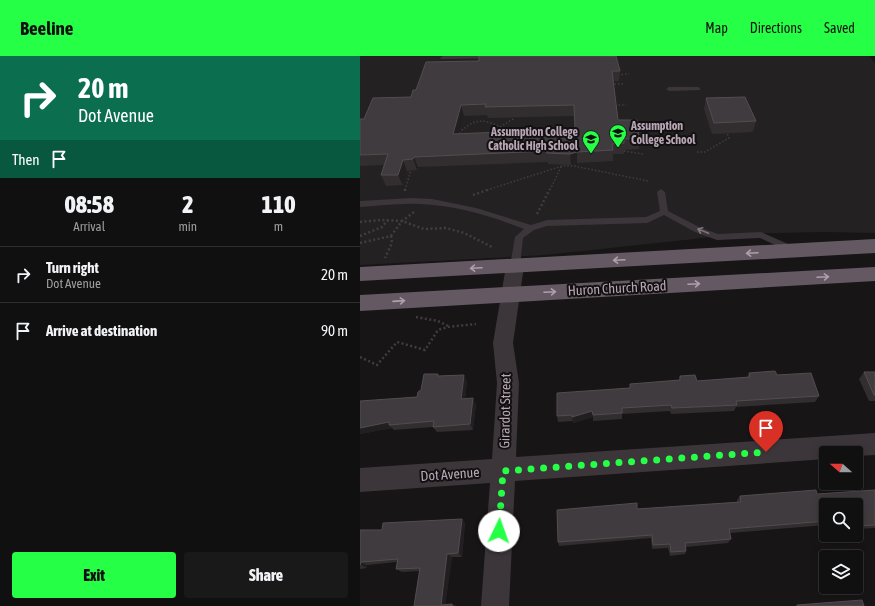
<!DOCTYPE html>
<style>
body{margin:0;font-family:"Asap Condensed",sans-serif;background:#1a1919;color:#f1f3f6;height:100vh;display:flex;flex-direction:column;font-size:15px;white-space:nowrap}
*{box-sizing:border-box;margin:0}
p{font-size:13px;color:#9c9d9f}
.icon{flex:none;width:22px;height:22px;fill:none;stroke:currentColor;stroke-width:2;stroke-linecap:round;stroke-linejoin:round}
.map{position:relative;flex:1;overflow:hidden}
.side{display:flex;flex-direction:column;background:#111010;width:360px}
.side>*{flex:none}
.banner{background:#0b6e4f;color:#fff;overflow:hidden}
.needle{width:26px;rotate:291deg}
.fabs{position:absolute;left:459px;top:390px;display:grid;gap:8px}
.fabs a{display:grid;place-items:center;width:44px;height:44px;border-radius:4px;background:#111010;box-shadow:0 2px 10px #0003,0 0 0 1px #303030;font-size:20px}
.pin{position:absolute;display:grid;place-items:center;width:34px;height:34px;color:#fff;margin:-41px -17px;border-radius:50% 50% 50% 0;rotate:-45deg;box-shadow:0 0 4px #0007}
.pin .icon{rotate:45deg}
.me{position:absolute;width:44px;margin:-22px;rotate:3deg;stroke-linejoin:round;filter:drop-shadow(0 0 3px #0008)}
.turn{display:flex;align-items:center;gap:14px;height:84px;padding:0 12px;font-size:18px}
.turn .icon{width:52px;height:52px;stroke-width:2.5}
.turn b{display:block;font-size:28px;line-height:34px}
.then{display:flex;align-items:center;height:38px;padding:0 12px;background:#0003;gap:8px;font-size:15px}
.eta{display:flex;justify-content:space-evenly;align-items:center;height:68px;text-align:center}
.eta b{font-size:24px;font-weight:800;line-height:28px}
.action{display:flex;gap:8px;margin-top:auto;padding:8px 12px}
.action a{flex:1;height:46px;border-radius:4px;background:#25ff45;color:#111;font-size:16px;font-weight:800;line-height:46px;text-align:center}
.action a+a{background:#1a1919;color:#f1f3f6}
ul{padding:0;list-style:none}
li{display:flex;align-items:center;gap:12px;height:56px;padding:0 12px;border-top:1px solid #303030}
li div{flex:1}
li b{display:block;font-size:15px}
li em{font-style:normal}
header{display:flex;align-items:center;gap:24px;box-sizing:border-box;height:56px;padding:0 20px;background:#25ff45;color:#111}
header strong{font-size:19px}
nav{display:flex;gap:22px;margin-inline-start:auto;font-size:14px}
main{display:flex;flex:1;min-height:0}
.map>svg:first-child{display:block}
.built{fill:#242122}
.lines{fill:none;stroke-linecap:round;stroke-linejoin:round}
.path-far1{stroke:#433c42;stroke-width:1.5;stroke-dasharray:1.5 2;stroke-linecap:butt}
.path{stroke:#433c42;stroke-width:2.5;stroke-dasharray:2 2.5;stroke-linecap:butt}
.service{fill:#3c363a;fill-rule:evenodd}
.minor{fill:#3c363a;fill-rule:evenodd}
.trunk{fill:#645962;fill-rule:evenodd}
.wall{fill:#322e30;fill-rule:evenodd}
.shaded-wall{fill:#211f20}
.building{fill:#403b3e;stroke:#534c51;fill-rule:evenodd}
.oneway{stroke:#80747e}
.oneway2{stroke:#b09ead}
.route{stroke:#25ff45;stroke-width:7;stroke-dasharray:0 12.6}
.labels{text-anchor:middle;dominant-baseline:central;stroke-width:4;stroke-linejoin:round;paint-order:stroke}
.far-poi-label{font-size:12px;font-weight:bold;fill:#b8a6b5;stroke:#121011;text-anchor:start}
.street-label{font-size:14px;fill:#b8a6b5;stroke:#121011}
</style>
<header>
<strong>Beeline</strong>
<nav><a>Map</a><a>Directions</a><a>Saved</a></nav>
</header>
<main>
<section class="side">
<div class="banner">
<div class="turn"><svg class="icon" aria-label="right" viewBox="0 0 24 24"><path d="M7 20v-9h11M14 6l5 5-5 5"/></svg><div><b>20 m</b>Dot Avenue</div></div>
<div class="then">Then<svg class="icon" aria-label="arrive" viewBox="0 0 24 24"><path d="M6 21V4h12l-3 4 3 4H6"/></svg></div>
</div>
<div class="eta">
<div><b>08:58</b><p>Arrival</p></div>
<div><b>2</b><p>min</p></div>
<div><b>110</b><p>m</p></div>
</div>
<ul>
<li><svg class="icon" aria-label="right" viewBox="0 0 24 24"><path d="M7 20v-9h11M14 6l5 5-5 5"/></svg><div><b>Turn right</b><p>Dot Avenue</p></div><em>20 m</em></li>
<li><svg class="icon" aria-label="arrive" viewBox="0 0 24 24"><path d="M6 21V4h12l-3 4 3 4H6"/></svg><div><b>Arrive at destination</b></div><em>90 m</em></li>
</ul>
<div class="action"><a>Exit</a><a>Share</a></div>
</section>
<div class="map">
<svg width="515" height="550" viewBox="0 0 515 550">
<rect width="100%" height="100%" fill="#171516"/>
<!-- built -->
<path class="built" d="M0,0H509L515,7V177L465,176L372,178L334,183L185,199L0,209Z"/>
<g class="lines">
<!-- path-far1 -->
<g class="path-far1">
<path d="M258,19L269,18"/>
<path d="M251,28H263"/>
<path d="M255,49H266"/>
<path d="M140,71L153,63L154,59"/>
<path d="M99,77C119,57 130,66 152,77"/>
<path d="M264,95L283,98"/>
<path d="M337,96H345L369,82L367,77"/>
<path d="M45,134L51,114"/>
<path d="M127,134L202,110H214L288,125"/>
<path d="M190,134L202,109"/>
</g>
<!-- path -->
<g class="path">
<path d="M45,135V133"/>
<path d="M113,139L130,133"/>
<path d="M177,158L190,133"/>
<path d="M0,166L20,164L42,165L64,173L86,172L104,177L134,192"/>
<path d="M0,180L22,171L28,164"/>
<path d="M31,180L42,165L54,156"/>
<path d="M0,187L31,180L32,187L25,202"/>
<path d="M56,261L78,265L88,270"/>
<path d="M0,301L17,309L37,286L65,294L78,274L88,271L116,268"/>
</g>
<!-- service -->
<g class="service">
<path d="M83,0H144L141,2L81,3L80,2Z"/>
<path d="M338,31L340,32V34L309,35L306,33L309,31Z"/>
<path d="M301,133L305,136L308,155L341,172L358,178L401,176L435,191L436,193L432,196L429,195L400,182L357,184L335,176L304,159L287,167L187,170L174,174L163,182L160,210L155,213L150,210L155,181L164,173C131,160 95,149 59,148C39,147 20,150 0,151V145L52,142L72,143L116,152L171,169L187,164L286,161L300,155L297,136Z"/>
</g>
<!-- minor -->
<path class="minor" d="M155,203L161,205L164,210L153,287L159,327L156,401L515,377V399L496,400V397H466V403L155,425L149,550H121L130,427L0,436V412L132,403L137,327L133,287L146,210L149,205Z"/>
<!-- trunk -->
<g class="trunk">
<path d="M515,183V197L0,225V211Z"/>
<path d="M515,211V225L0,255V239Z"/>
</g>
</g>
<!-- wall -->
<g class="wall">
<path d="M66,6L260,15L259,25H253L258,64L279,82V93L264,94V98H253V105L217,107L211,109L188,108V106L58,111L57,114L47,115L43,129L26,130L21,119L24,109L0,110V63H4L51,41L56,34ZM127,59L128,62L215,60V73L99,78L104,60Z"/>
<path d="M346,42L396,65L393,76L352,78L344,53Z"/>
<path d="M504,316H515V345H509L499,323Z"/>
<path d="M389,317L417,319L459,340L455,346L376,351L374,355L311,358L310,355L262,358V363L233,365V361L213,367V365L198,366L197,360L270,332V328L319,325L320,320L337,325L387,321Z"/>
<path d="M80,320L107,325L105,343L116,348L113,374L77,376L73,371L34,374L32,372L0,378V345L57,341L61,334Z"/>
<path d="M515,434V472L496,473V449H466V469L370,477L371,483L368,487L326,491V495L325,498L310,500L308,492L292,493L291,482L199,490L198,486L277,453L377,446V444L380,440L457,438Z"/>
<path d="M102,463L105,467L102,501H92L85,549L92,548L96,550H54L60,515L42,516L36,513L37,506L7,509V512L0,513V474H22Z"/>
</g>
<!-- shaded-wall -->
<g class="shaded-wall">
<path d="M101,49L104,60L96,89L93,78Z"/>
<path d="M217,96V107L211,109L210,98Z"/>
<path d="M54,101L58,111L57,114L53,103Z"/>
<path d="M43,104L47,115L43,129L38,119Z"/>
<path d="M104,319L107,325L104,349L101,343Z"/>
<path d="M113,342L116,348L113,374L110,368Z"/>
<path d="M232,355L233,361L213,367L212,361Z"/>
<path d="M29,366V369L32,372L0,378V372Z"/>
<path d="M102,463L105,467L102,501L98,497Z"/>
<path d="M87,498L92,501L85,550L81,549Z"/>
<path d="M1,506L7,509V512L0,509Z"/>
</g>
<!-- building -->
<g class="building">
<path d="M119,0H256L260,15H252L258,64H277L279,82L264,83V87L252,88L253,94L217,96L210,98L187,97L186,95L54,101L53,103L43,104L38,119H21L28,98L0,99V63H4L13,42L51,41L53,34H56L66,6L119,5ZM126,48L125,51L214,49L215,73L93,78L101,49Z"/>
<path d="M385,41L396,65L354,67L346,42Z"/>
<path d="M415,315L417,319L451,317L459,340L376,345L377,349L358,350L312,352L311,349L262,352V357L233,359L232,355L212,361V359L197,360V337L270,332V328L320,324V320L335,319L337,325L390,321L389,317Z"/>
<path d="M504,316H515V339H514Z"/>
<path d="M64,318H78V320L104,319L101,343L113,342L110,368L73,371L74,365L29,369V366L0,372V345L57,341L58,336L61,334Z"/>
<path d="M456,434L457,438L515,434V469L496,470V449H466V465L369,473L371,483L325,487L326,495L311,496L310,488L293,489L292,479L198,486L197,454L277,447V453L381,446L380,440Z"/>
<path d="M102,463L98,497L87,498L81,549L92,548V550H54L60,512L36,513L38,503L1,506L0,509V474H22L23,467Z"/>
<path d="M502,544L504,550H437V549Z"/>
</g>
<!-- one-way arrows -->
<defs><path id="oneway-shaft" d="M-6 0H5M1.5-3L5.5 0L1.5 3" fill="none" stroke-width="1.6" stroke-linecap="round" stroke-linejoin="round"/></defs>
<use class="oneway" href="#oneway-shaft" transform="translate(343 175) rotate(-158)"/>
<g class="oneway2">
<use href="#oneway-shaft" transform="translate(392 197) rotate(177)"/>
<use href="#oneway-shaft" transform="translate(259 204) rotate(177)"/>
<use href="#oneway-shaft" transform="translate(116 212) rotate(177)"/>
<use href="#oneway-shaft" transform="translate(463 221) rotate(-3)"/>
<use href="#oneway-shaft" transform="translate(334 228) rotate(-3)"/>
<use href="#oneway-shaft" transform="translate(190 236) rotate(-3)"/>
<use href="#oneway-shaft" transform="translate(39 245) rotate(-4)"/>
</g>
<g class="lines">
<!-- route -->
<path class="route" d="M139,475L143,415L406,396"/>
</g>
<!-- icons -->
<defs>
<g id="school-pin" transform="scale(0.9)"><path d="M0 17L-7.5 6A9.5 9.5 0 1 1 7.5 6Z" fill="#25ff45" stroke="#121011"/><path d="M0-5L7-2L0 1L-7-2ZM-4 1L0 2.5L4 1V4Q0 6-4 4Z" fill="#111"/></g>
</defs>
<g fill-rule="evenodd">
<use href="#school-pin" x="258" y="77"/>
<use href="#school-pin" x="231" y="83"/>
</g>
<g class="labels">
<!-- far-poi labels -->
<g class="far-poi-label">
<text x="271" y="70">Assumption<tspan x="271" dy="14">College School</tspan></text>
<text x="218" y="76" text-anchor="end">Assumption College<tspan x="218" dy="14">Catholic High School</tspan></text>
</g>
<!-- street labels -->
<g class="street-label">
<text transform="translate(257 232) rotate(-3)">Huron Church Road</text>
<text transform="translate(145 355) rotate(-89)">Girardot Street</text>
<text transform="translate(90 418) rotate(-4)">Dot Avenue</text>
</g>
</g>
</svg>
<div class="fabs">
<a><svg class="needle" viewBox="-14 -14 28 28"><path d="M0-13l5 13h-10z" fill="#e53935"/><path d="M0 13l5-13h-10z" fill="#9c9d9f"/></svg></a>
<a><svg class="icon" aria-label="search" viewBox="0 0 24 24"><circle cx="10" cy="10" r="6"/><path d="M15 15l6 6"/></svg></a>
<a><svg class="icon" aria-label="layers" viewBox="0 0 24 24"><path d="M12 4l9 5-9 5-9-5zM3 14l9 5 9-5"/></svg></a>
</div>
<div class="pin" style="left:406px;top:396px;background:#d93025"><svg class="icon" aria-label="arrive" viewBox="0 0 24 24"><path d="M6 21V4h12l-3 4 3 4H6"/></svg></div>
<svg class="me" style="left:139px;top:475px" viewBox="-20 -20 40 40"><circle r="19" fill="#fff"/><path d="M0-13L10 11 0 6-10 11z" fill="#25ff45"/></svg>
</div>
</main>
